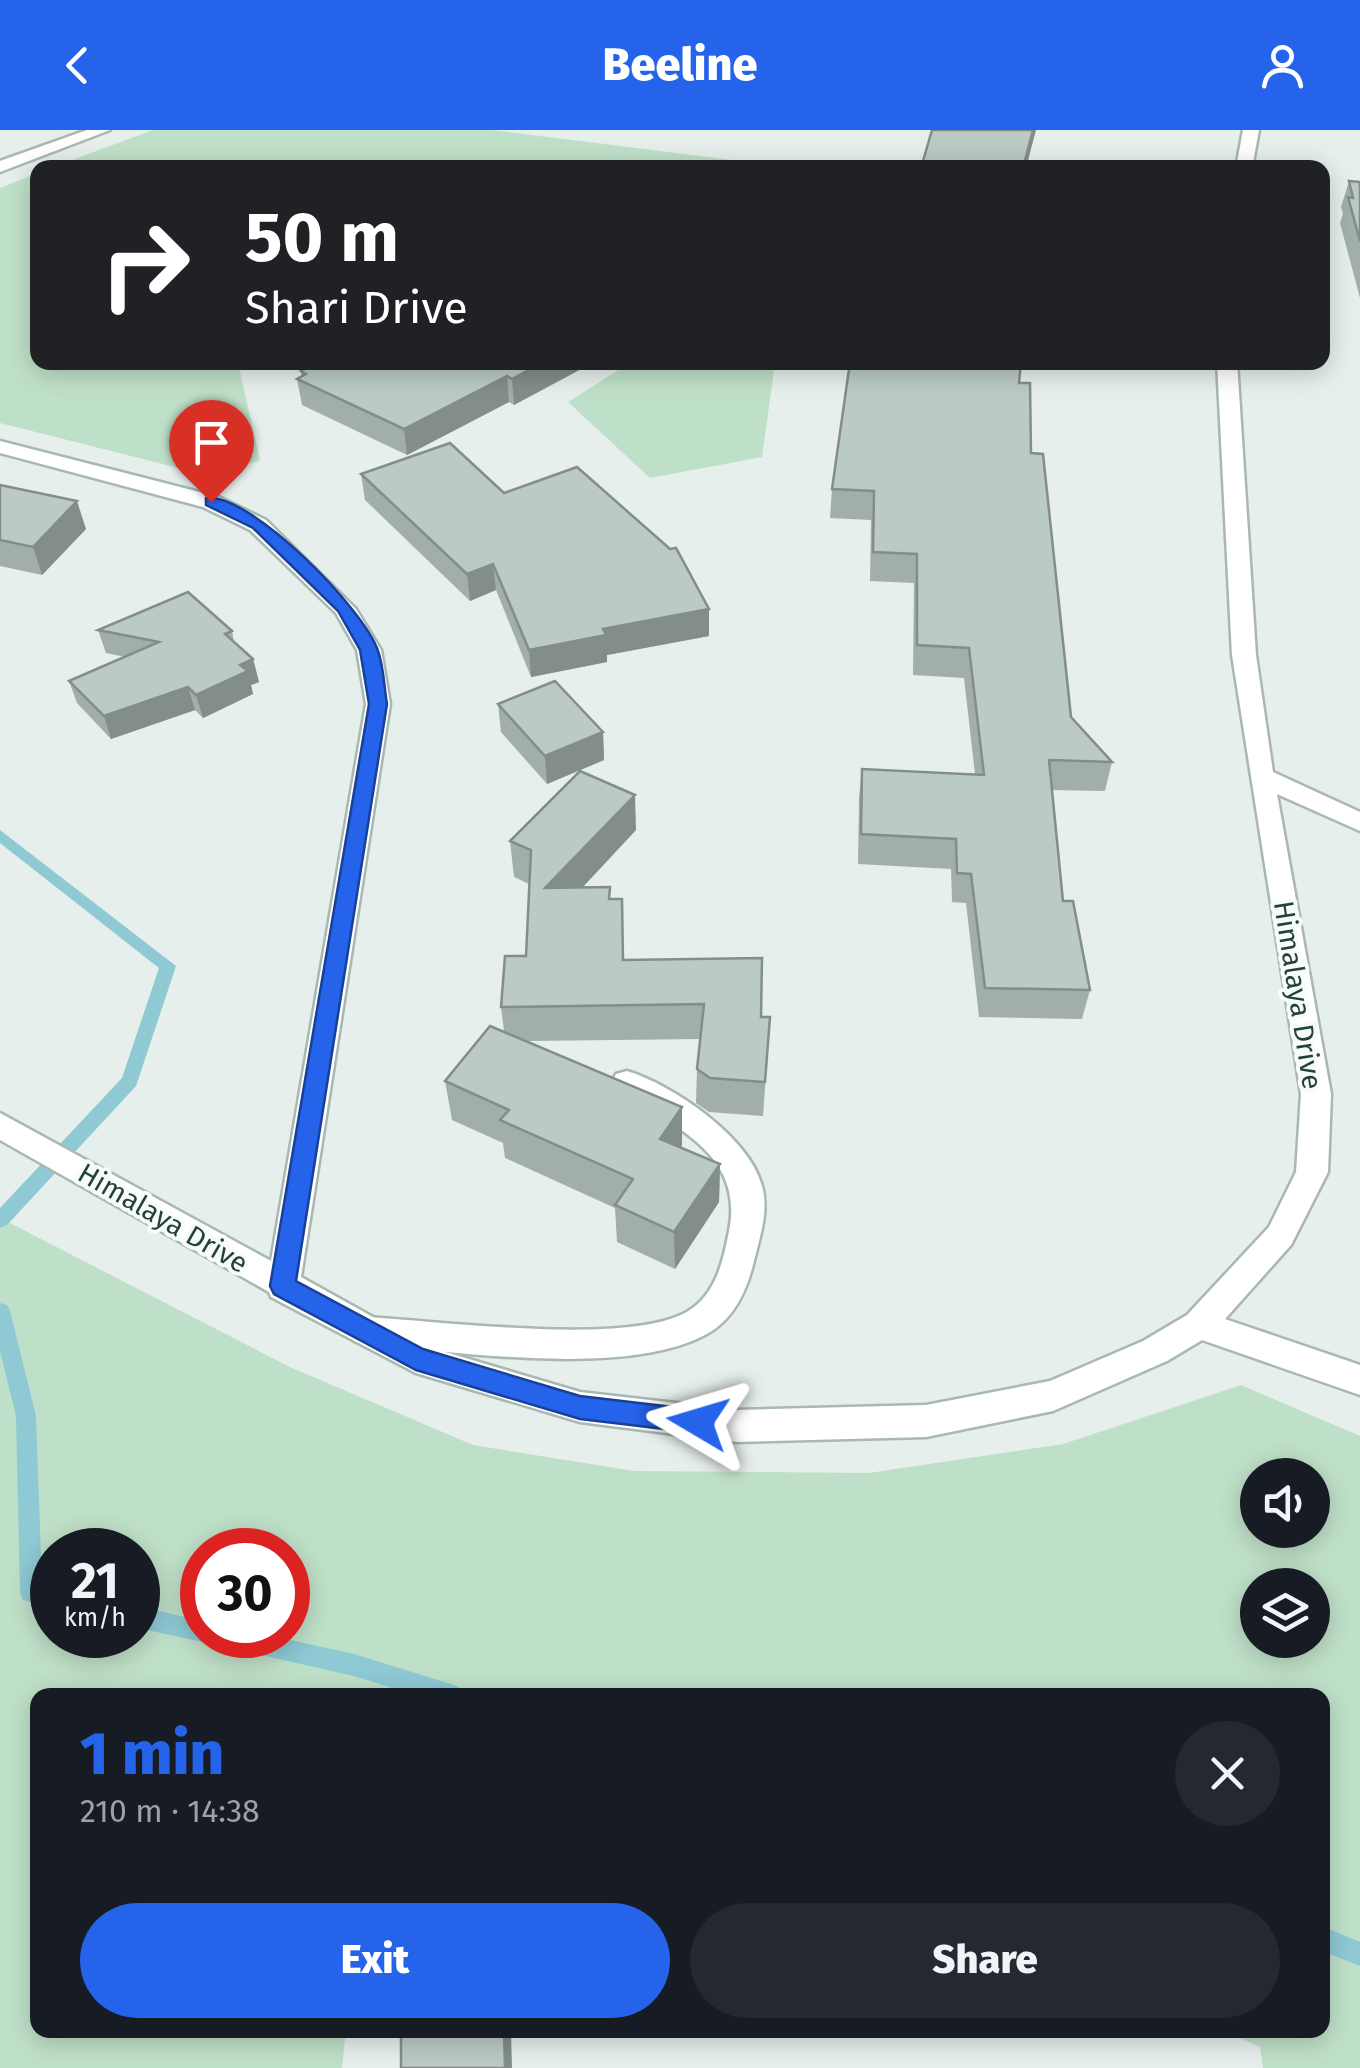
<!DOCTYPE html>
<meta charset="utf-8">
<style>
body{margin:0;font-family:"Fira Sans",sans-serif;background:#242831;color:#f1f3f6;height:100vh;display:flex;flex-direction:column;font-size:38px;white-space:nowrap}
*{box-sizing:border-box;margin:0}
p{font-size:32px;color:#9ea1a6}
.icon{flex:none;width:55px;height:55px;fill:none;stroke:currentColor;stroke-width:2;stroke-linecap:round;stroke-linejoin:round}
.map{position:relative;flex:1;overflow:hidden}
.side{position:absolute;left:30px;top:1558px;width:1300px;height:350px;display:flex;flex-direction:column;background:#171b24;border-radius:20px;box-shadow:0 5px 25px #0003}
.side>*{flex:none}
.guide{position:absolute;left:30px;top:30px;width:1300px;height:210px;border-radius:20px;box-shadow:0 5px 25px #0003;background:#202124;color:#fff;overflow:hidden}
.tools{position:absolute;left:1240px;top:1328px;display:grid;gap:20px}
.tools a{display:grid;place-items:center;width:90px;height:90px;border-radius:50%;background:#171b24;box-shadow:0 5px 25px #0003;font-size:50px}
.speed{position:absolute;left:30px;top:1398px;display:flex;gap:20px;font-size:50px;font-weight:700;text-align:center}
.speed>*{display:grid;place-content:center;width:130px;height:130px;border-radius:50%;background:#171b24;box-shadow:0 5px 25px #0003;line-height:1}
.speed small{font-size:25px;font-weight:400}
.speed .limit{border:15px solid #d22;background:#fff;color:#111}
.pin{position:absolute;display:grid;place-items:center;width:85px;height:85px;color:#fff;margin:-102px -42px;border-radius:50% 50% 50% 0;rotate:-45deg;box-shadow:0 0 10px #0007}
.pin .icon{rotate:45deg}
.me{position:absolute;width:110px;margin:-55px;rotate:277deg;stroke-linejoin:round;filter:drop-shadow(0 0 8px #0008)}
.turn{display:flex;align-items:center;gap:35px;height:210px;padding:0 50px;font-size:45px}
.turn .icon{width:130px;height:130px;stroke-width:2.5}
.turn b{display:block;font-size:70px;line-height:85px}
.round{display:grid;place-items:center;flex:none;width:105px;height:105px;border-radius:52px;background:#242831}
.overview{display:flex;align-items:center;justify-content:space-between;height:170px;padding:0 50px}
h1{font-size:60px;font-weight:800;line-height:75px;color:#2563eb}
.action{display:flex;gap:20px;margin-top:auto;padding:20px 50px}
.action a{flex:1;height:115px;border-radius:60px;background:#2563eb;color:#fff;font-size:40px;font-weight:800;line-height:115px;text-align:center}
.action a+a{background:#242831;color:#f1f3f6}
header{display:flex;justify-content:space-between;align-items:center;height:130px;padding:0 50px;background:#2563eb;color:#fff;font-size:45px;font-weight:800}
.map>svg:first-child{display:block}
.green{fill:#bfe0c8;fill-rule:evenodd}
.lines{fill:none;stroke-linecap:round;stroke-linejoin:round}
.stream{fill:#8ec9d4;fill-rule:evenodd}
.lane-casing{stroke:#a8b8b2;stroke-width:5}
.street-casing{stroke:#a8b8b2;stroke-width:5}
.lane{fill:#fff;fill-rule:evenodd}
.street{fill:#fff;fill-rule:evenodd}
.wall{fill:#a1aea9}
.shaded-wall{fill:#838d89}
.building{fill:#bbcac4;stroke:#838d89;stroke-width:2.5}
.route{fill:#2563eb;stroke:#184099;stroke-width:2.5}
.labels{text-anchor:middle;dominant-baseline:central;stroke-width:8;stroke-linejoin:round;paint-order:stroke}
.street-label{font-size:28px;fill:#24423a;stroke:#f7fbf9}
</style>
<header><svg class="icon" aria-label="back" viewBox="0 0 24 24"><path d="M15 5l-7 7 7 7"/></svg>Beeline<svg class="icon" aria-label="person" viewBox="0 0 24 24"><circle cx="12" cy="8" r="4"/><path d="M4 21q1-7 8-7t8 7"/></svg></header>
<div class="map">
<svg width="1360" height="1938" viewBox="0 0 1360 1938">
<rect width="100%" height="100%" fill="#e6efeb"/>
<!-- green -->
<g class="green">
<path d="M153,0H491L788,37H53Z"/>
<path d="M37,43L38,232L238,233L260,330L214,347L0,293V58Z"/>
<path d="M631,232L775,233L762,327L650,348L568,272Z"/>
<path d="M0,1088L290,1237L473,1315L634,1341L869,1343L1063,1314L1241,1255L1360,1306V1938H1263L1260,1917L1222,1900H1322V1565H38V1900H346L342,1938H0ZM1258,1345H1312V1400H1258ZM52,1420H138V1505H52ZM202,1420H288V1505H202ZM1258,1455H1312V1510H1258Z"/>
</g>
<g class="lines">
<!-- stream -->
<g class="stream">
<path d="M0,700L176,836L136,956L7,1095L0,1098V1078L122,948L159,838L0,713Z"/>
<path d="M0,1173L7,1175L10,1181L36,1286L42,1455L52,1458V1478L23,1470L20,1463L16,1286L0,1221Z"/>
<path d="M138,1476L202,1491V1505H268L354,1524L451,1554L459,1557L462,1565H415L354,1546L220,1516L212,1513L210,1508L202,1512L138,1498Z"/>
<path d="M1322,1796L1360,1812V1836L1322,1821Z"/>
</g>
<!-- lane casing -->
<g class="lane-casing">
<path id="lane" d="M627,941C673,955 749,1007 762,1056C769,1081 760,1106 754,1131C747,1160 734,1190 705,1205C623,1248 458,1221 366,1215L354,1211L349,1201L354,1191L366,1187C440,1191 620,1215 683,1184C715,1168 723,1133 729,1101C745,1023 672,995 616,960L612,952L616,944Z"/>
</g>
<!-- street casing -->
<g class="street-casing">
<g id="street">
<path d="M87,0H110L0,42V31Z"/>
<path d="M1243,0H1259L1252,38H1236Z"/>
<path d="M1217,232H1237L1256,525L1273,642L1360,682V701L1277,664L1331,964L1328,1042L1291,1115L1225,1189L1360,1235V1265L1202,1210L1167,1231L1053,1281L926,1307L737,1312L580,1292L416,1243L271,1167L269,1162L0,1010V983L271,1131L366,574L357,520L336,483L250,400L203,377L0,323V311L219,367L266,390L356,479L381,520L390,574L301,1147L425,1216L580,1262L737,1280L926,1275L1050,1251L1143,1211L1187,1185L1269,1097L1296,1042L1301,964L1232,525Z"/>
</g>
</g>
<!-- lane -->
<use href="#lane" class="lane"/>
<!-- street -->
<use href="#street" class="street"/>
</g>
<!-- wall -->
<g class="wall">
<path d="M1349,51L1360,52V168L1340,93L1343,84L1341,77Z"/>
<path d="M594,232L514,275L509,272L407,325L302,275L297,249L301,246V241Z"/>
<path d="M1019,253L1031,323L1071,587L1112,632L1105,661L1052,660L1063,771L1090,860L1082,889L979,887L966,773L952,772L951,739L858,734L859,668L862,639L975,644L964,548L913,545L914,453L870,451L871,390L830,388L832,359Z"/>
<path d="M361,344L504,363L709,479V506L607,525V532L531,547L496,460L470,471L365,370Z"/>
<path d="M0,355L86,399L42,445L0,436Z"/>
<path d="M98,500L232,501L234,512L253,529L259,552L251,555L253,564L203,588L195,580L111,609L77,573L69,551L125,527L106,523Z"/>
<path d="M498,574L603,602L604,630L547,654L501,602Z"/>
<path d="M636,700L582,758L610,769L624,830L761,887H770L763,986L709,982L696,973L697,939L700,909L528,911L682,977V1015L681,1018L720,1034L719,1072L675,1139L617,1112L615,1078L505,1028L503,1013L452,990L445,951L504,901L501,877L526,826L529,754L514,747L510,711Z"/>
</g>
<!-- shaded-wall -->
<g class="shaded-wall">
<path d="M1033,0H1036L1026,38H1023Z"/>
<path d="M543,232H594L514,275L512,249Z"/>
<path d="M507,246L509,272L407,325L404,299Z"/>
<path d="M77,371L86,399L42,445L33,417Z"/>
<path d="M493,434L496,460L470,471L467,444Z"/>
<path d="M709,479V506L607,525V532L531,547L529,520L603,499Z"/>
<path d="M253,529L259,552L251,555L253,564L203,588L196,565L240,535Z"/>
<path d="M188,557L195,580L111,609L104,586Z"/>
<path d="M603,602L604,630L547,654L545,626Z"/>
<path d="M635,665L636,700L548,794L545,758Z"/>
<path d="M682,977V1015L660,1047V1009Z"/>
<path d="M720,1034L719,1072L675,1139L674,1102Z"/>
<path d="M504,1900H511L512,1938H505Z"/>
</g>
<!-- building -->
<g class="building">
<path d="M932,0H1033L1023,38H921Z"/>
<path d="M1349,51L1360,52V111L1348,67L1353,68Z"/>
<path d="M317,232H543L512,249L507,246L404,299L297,249L306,244L301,241Z"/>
<path d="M850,232H1021L1019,253H1030L1031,323L1043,324L1071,587L1112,632L1049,630L1063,771H1073L1090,860L985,858L971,744L957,743L956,709L861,704L862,639L984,645L969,518L917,515V424L873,422L874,361L832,359Z"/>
<path d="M450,313L504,363L577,337L670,419L676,418L709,479L603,499L606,505L529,520L493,434L467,444L361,344Z"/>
<path d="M0,355L77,371L33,417L0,410Z"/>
<path d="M188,462L232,501L225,504L253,529L240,535L248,541L196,565L188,557L104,586L69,551L159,512L98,500Z"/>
<path d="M555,551L603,602L545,626L498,574Z"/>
<path d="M580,641L635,665L545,758L610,757L609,769H622L623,830L762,828L761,887H770L765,952L710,948L697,939L704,874L501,877L505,826H526L531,720L510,711Z"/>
<path d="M490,896L682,977L660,1009L720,1034L674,1102L615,1075L633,1049L500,990L509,980L445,951Z"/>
<path d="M401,1900H504L505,1938H401Z"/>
</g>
<!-- route -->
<path class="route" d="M206,368C250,362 365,480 378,521C384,538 384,557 387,574L296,1151L423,1219L580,1266L698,1280L707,1283L711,1292L707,1300L698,1303L580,1289L416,1240L274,1164L270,1156L369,574L360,520L338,481L253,398L206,375Z"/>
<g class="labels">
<!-- street labels -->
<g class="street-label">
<text transform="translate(1298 865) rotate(81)">Himalaya Drive</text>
<text transform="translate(163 1088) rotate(30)">Himalaya Drive</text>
</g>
</g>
</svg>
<div class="tools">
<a><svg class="icon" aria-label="sound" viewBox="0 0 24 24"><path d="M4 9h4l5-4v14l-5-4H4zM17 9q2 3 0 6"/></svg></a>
<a><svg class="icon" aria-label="layers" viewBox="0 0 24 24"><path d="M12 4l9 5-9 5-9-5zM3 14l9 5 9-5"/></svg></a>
</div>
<div class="speed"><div>21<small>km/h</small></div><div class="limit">30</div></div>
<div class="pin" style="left:211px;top:372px;background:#d93025"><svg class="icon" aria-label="arrive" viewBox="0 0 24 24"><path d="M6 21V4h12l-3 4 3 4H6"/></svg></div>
<svg class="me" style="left:698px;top:1292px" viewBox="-20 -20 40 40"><path d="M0-17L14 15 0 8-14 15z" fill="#2563eb" stroke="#fff" stroke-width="4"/></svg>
<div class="guide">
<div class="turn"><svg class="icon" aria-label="right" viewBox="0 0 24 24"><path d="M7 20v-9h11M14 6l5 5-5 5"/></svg><div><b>50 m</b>Shari Drive</div></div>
</div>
<section class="side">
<div class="overview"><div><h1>1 min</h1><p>210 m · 14:38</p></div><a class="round"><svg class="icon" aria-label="close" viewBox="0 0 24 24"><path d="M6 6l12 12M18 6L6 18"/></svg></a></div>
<div class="action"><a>Exit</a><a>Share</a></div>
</section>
</div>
